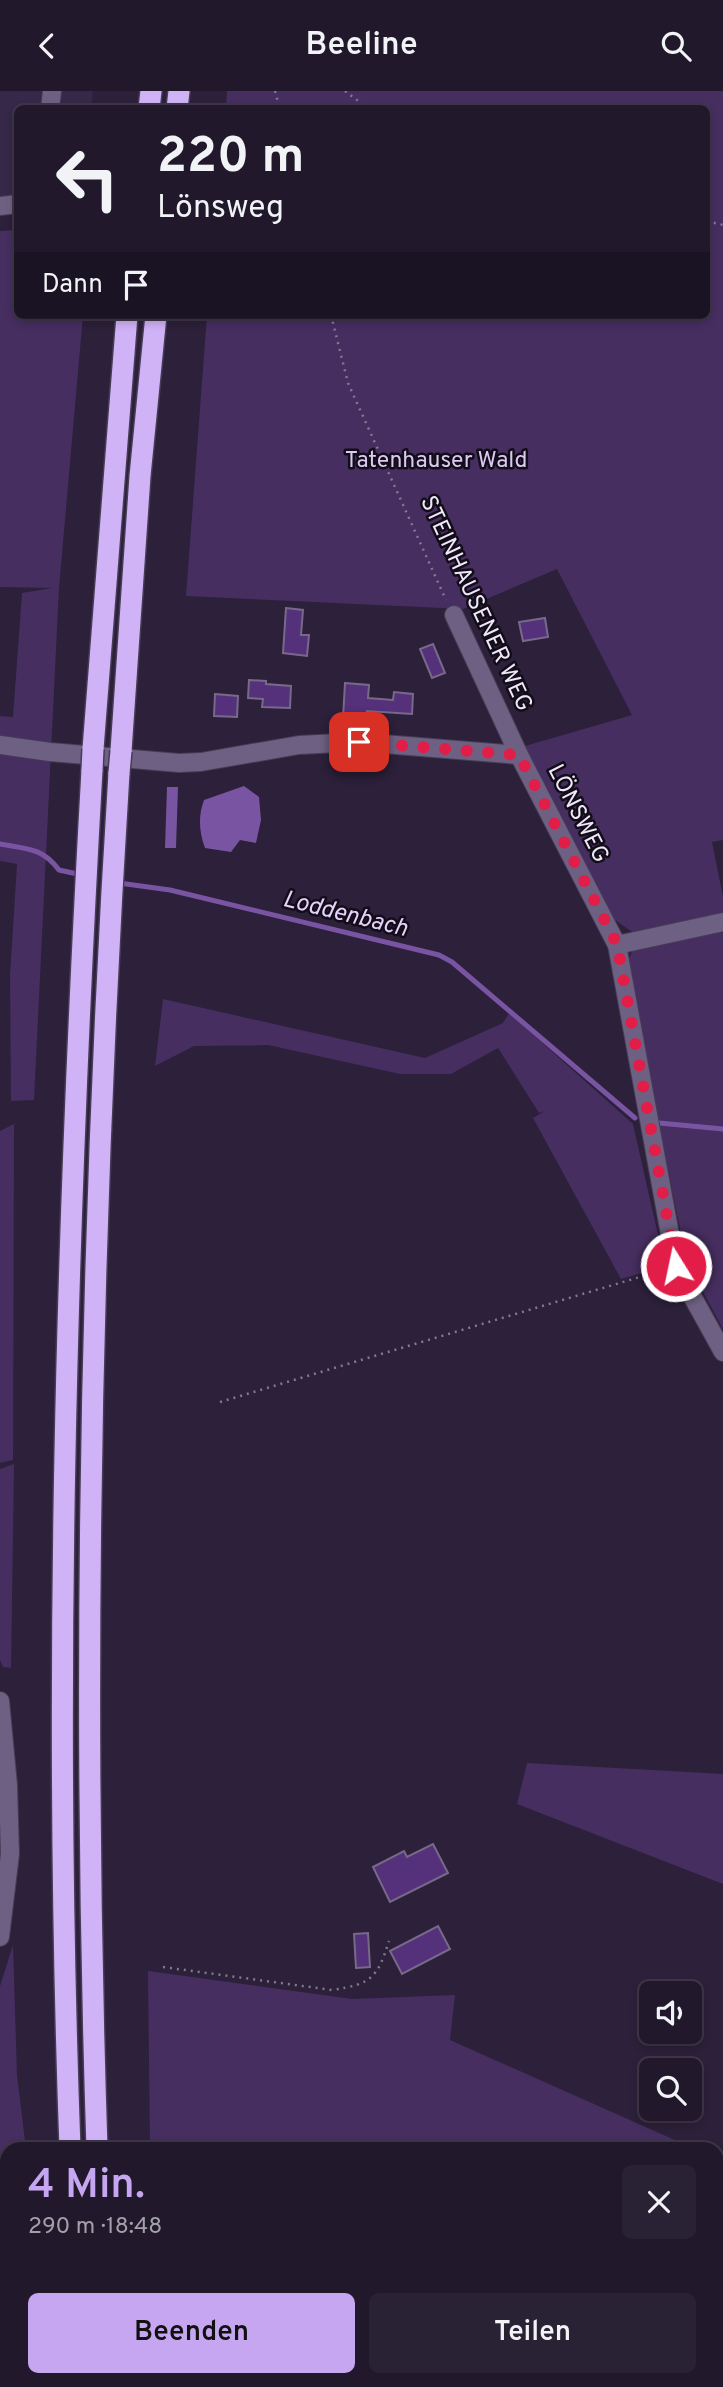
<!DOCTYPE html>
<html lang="de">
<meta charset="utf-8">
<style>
body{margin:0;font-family:Overpass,sans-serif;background:#292134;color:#f1f3f6;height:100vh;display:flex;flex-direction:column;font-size:26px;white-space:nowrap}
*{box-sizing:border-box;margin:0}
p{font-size:23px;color:#a2a0a9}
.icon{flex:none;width:38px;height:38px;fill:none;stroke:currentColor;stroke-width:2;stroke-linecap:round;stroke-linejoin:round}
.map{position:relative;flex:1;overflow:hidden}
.details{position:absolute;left:0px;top:2051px;width:724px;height:245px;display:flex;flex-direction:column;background:#21182c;border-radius:21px 21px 0 0;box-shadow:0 4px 10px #0003,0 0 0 2px #3e3748}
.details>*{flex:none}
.banner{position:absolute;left:14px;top:14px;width:696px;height:214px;border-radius:10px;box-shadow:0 4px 10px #0003,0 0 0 2px #3e3748;background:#21182c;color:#f1f3f6;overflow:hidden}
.tools{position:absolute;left:639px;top:1890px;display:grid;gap:14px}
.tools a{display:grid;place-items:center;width:63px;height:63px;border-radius:10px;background:#21182c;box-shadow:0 4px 10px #0003,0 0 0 2px #3e3748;font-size:35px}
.pin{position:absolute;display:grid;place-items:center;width:60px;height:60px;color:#fff;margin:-30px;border-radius:14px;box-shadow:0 4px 10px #0006}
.me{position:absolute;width:77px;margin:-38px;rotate:350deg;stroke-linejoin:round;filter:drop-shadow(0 0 5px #0008)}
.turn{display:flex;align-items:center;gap:24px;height:147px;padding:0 28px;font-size:32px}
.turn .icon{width:91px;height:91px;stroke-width:2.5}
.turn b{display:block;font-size:49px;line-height:60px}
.then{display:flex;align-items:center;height:66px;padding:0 28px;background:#0003;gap:14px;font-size:26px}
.round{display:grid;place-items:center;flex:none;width:74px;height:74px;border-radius:10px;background:#292134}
.headline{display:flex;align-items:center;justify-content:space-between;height:119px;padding:0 28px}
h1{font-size:42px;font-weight:600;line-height:52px;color:#c6a6f0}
.primary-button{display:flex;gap:14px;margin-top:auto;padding:14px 28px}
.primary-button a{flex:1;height:80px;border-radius:10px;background:#c6a6f0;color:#111;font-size:28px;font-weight:600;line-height:80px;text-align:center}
.primary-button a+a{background:#292134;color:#f1f3f6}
header{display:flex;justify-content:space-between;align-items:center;height:91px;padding:0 28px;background:#21182c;font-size:32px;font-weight:600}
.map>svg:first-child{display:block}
.built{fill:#362848}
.green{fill:#462e60}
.water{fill:#7954a3}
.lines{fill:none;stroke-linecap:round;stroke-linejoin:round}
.stream{stroke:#7954a3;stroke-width:5}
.building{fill:#55307b;stroke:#776a89;stroke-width:2}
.minor-casing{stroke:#473c55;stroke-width:20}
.highway-casing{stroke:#473c55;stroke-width:24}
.path{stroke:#847a90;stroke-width:2.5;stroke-dasharray:2 5;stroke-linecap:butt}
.minor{stroke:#6e6082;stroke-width:18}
.highway{stroke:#d0b2f7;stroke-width:21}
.highway-bridge-casing{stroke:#473c55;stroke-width:24;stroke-linecap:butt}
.highway-bridge{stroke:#d0b2f7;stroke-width:21}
.route{stroke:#e11d48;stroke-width:12;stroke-dasharray:0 21.6}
.labels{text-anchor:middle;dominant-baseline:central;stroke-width:5;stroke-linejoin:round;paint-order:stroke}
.park-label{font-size:23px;fill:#dbc9f4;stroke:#120d18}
.street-label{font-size:23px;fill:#efe8fa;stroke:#120d18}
.water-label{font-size:24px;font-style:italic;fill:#e5d3fe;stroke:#120d18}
</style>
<header><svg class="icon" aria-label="back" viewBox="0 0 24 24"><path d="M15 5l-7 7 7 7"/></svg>Beeline<svg class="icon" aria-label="search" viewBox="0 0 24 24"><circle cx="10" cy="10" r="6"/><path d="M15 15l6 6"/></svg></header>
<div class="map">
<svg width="723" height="2296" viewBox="0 0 723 2296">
<rect width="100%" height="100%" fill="#2c203a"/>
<!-- built -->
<path class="built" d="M0,0H93L91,17L18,18V122L13,123L0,124Z"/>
<!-- green -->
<g class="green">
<path d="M227,0H723V749L712,751L723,806V823L635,843L611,826L525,655L632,624L557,478L463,518L186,505L207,224H707V18L226,17Z"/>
<path d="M17,139L18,224H83L59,497L34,1009L11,1010L10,884L17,773L0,770V625L13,626L22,502L52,497L0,496V140Z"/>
<path d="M723,841V1238L687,1171L626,876L633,858Z"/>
<path d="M163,908L425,967L503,932L509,922L633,1033L665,1175L621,1188L533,1027L545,1020L539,1022L498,957L451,983H400L268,954L194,955L155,975Z"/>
<path d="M14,1033L13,1369L0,1372V1040Z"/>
<path d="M14,1373L11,1577L3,1576L0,1569V1378Z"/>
<path d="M527,1672L723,1683V1793L517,1713Z"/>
<path d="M13,1854L17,1984L26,2058H7V2185L0,2140V1895Z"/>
<path d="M148,1880L352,1908L455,1904L450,1949L695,2058H150Z"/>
<path d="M718,2069L723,2072V2237H718Z"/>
<path d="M718,2243H723V2296H578L573,2289H718Z"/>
</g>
<!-- water -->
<g class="water">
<path d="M244,695L259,706L261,729L256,752L240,749L231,761L205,757C199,741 198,725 204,709Z"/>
<path d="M167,696H178L176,757H165Z"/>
</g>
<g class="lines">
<!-- stream -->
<g class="stream">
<path d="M0,753C26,758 42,756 59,779L82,784"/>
<path d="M119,792L170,799L439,864L452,871L635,1027"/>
<path d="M659,1032L723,1038"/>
</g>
</g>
<!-- building -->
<g class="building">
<path d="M286,517L303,519L301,544H309L307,565L283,562Z"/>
<path d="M545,527L548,546L523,550L519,531Z"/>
<path d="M433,553L445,582L432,587L420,558Z"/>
<path d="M249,589L266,590V593L291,595L290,617L262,616L263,608L248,607Z"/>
<path d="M345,592L369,594L368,607L393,609L394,601L413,603L412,623L367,620V628L343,627Z"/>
<path d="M215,603L238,605L237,626L214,625Z"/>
<path d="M433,1753L448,1782L390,1811L373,1776L404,1760L407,1766Z"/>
<path d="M438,1835L450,1858L402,1883L390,1860Z"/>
<path d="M368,1842L370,1876L356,1877L354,1843Z"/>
</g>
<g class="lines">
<!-- minor casing -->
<g class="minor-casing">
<g id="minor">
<path d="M50,18L52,0"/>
<path d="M0,115L18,113"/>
<path d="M454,524L519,664L617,854L676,1176L723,1261"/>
<path d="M0,654L50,661L179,672L201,671L299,654L359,651L519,664"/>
<path d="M617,854L723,831"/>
<path d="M0,1610L8,1694L10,1763L0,1846"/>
<path d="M0,2231L4,2296"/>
<path d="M718,2240H723"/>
</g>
</g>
<!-- highway casing -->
<g class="highway-casing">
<g id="highway">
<path d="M149,18L151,0"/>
<path d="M177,18L179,0"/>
<path d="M93,658L127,224"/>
<path d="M121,660L140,385L156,224"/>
<path d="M70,2058C53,1598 66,1138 92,679"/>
<path d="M97,2058C82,1599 90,1140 119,682"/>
<path d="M79,2289V2296"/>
<path d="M106,2289V2296"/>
</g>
</g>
<!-- path -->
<g class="path">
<path d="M275,0L280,18"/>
<path d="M345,0L369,18"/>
<path d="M707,130L723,134"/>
<path d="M331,224L348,292L446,509"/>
<path d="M220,1311L660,1180"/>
<path d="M163,1876L332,1899C371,1893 377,1888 389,1850"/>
</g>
<!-- minor -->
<use href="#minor" class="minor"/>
<!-- highway -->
<use href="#highway" class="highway"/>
<!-- highway-bridge casing -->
<g class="highway-bridge-casing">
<g id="highway-bridge">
<path d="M92,679L93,658"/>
<path d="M119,682L121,660"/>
</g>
</g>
<!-- highway-bridge -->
<use href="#highway-bridge" class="highway-bridge"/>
</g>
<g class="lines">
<!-- route -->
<path class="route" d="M359,651L519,664L617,853L676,1175"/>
</g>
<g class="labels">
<!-- park labels -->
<g class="park-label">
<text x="436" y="370">Tatenhauser Wald</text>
</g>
<!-- street labels -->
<g class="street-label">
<text transform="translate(475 513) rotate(65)">STEINHAUSENER WEG</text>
<text transform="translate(577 723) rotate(63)">LÖNSWEG</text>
</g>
<!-- water labels -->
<g class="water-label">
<text transform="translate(345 824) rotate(14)">Loddenbach</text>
</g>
</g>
</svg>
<div class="tools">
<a><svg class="icon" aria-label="sound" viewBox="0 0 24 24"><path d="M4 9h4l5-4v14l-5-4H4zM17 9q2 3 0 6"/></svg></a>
<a><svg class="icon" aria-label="search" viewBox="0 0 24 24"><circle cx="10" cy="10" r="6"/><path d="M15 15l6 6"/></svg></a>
</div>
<div class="pin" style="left:359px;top:651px;background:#d93025"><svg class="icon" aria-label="arrive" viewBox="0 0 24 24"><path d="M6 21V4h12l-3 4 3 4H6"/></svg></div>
<svg class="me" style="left:676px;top:1175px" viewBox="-20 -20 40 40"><circle r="17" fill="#e11d48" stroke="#fff" stroke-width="3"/><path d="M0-11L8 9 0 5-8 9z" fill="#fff"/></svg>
<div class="banner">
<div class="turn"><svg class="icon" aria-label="left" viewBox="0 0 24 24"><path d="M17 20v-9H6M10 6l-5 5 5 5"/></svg><div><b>220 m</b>Lönsweg</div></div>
<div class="then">Dann<svg class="icon" aria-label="arrive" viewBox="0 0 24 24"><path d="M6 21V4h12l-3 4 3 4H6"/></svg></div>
</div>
<section class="details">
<div class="headline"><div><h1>4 Min.</h1><p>290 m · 18:48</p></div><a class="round"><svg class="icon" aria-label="close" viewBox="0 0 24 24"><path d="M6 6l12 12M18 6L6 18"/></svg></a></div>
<div class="primary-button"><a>Beenden</a><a>Teilen</a></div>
</section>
</div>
